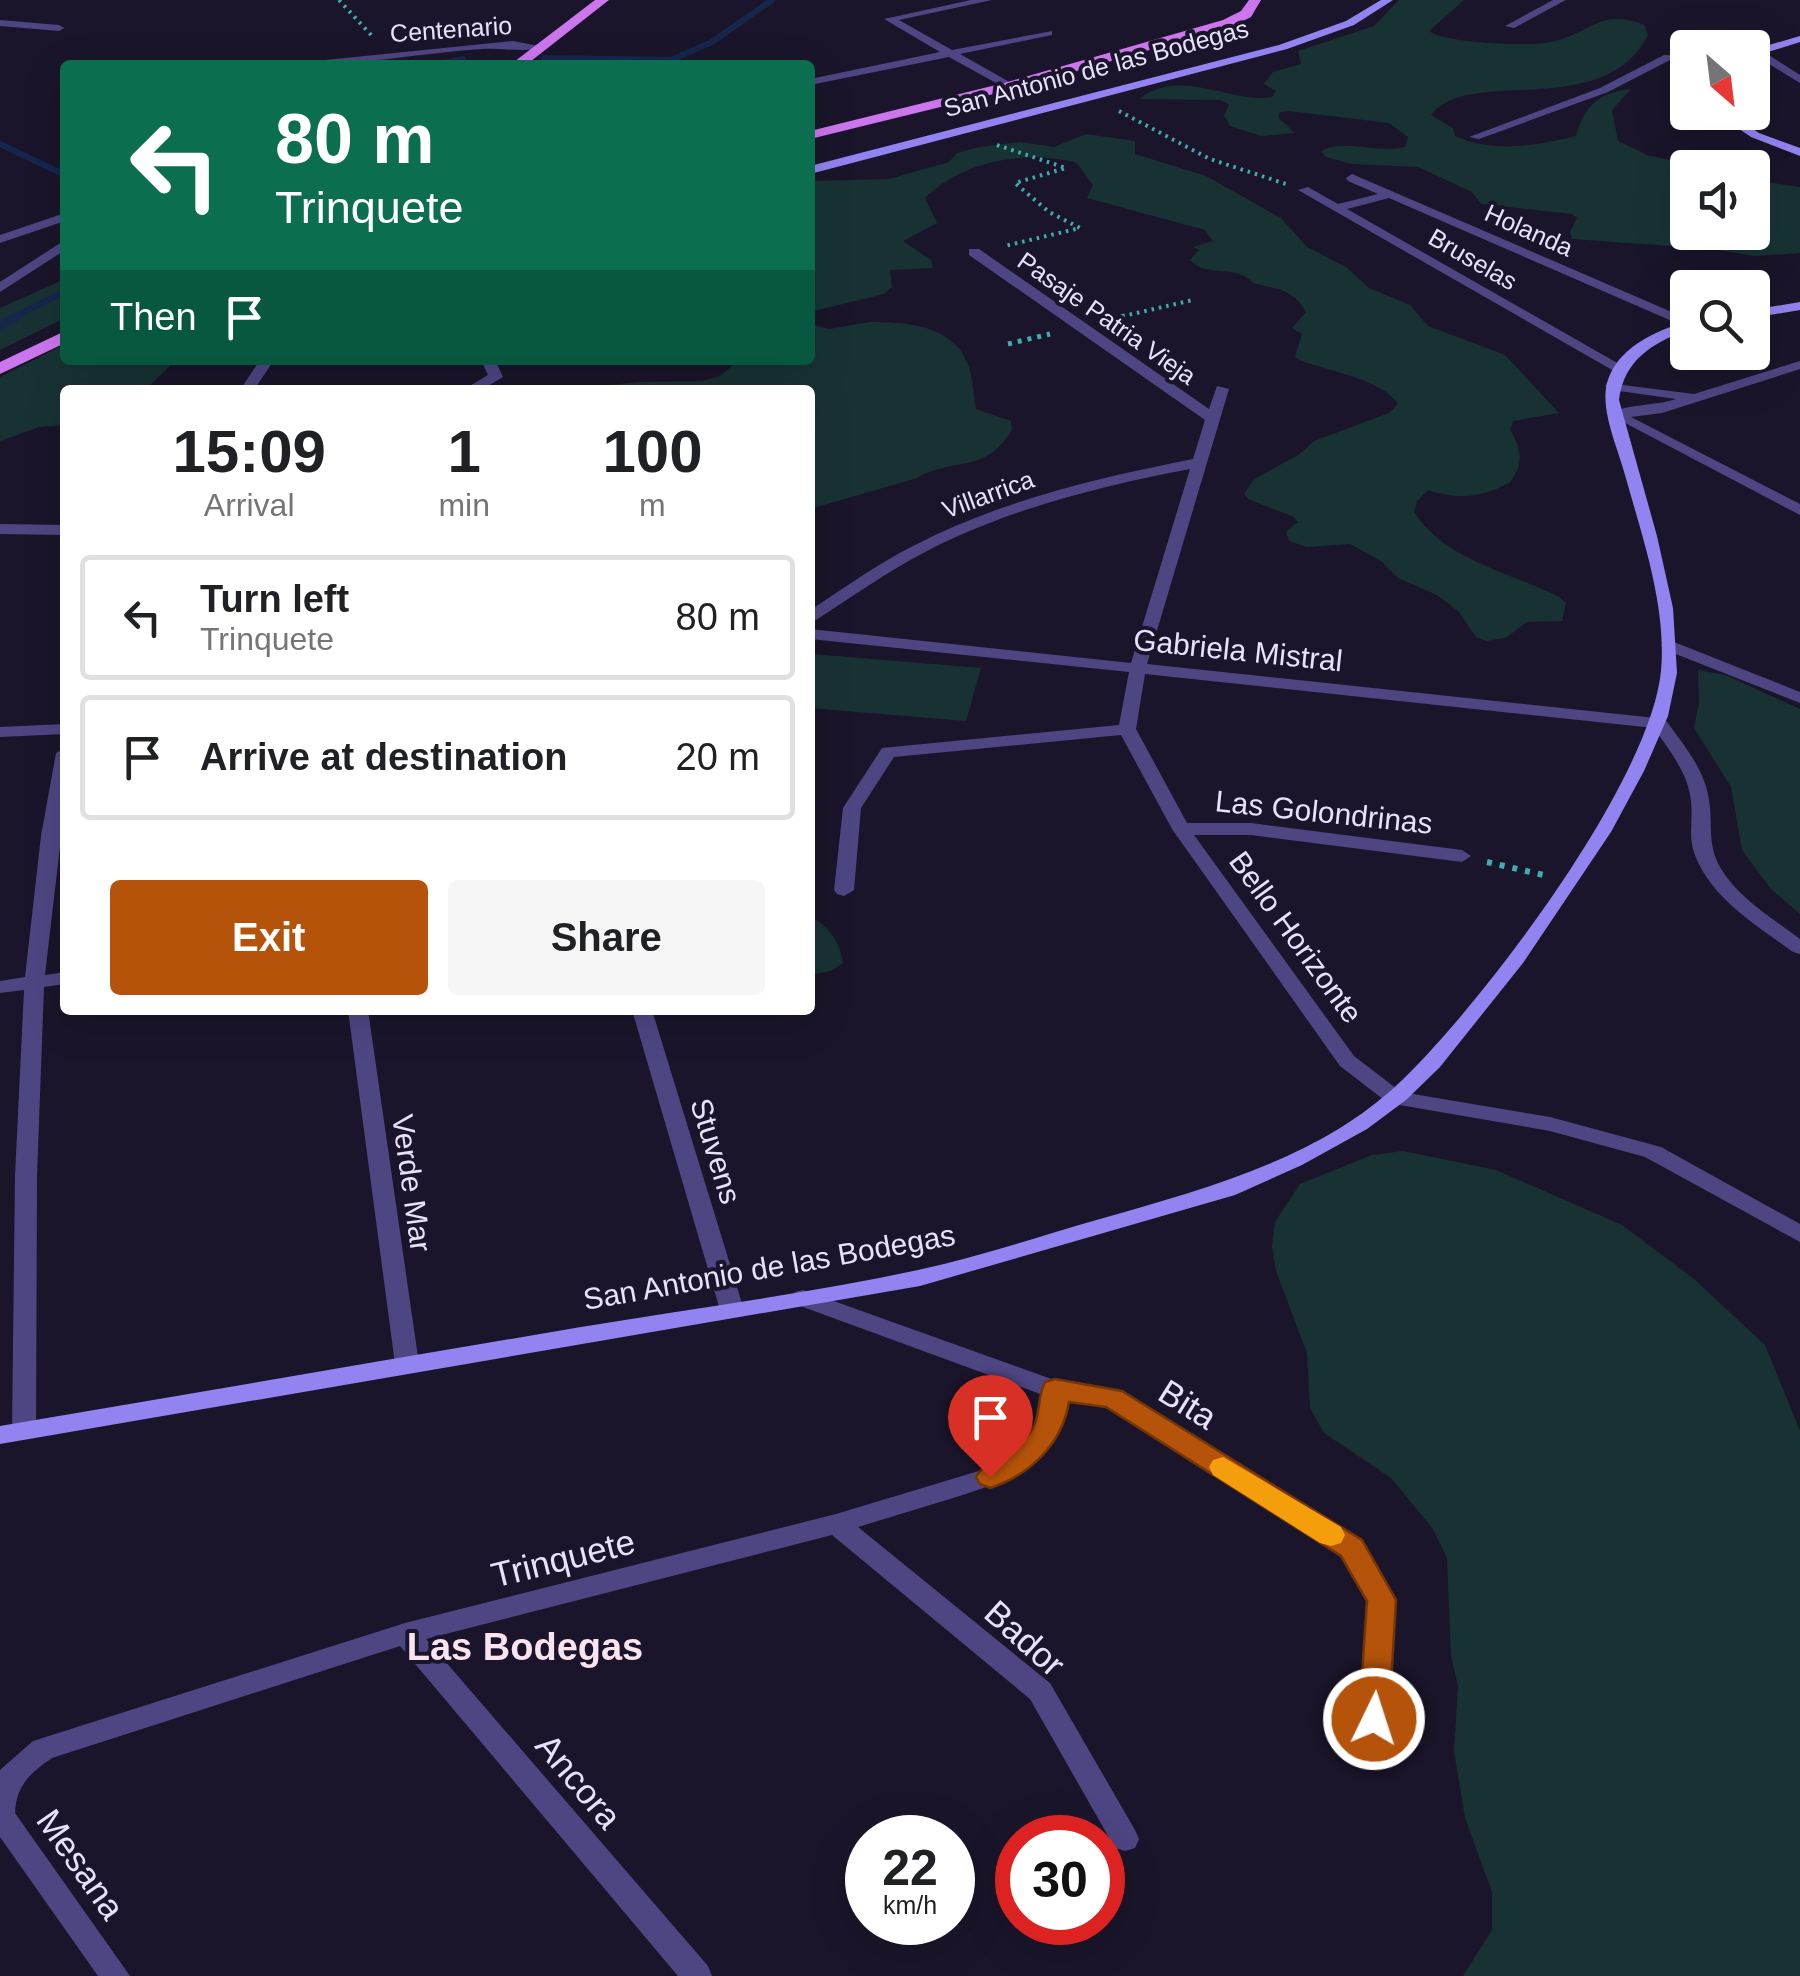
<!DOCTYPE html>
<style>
body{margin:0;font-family:Arial,sans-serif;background:#f6f6f6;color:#202124;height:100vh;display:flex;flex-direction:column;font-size:38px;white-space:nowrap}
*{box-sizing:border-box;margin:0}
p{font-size:32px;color:#757577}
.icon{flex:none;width:55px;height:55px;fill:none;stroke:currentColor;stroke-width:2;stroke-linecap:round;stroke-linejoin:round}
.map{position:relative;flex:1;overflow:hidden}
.details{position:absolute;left:60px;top:385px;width:755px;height:630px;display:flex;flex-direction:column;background:#fff;border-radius:10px;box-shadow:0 10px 40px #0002}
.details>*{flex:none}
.banner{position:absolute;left:60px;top:60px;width:755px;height:305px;border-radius:10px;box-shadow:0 10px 40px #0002;background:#0b6e4f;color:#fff;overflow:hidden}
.needle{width:65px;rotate:152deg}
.tools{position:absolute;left:1670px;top:30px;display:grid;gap:20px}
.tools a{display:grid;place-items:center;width:100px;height:100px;border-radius:10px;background:#fff;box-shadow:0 10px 40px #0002;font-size:50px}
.speed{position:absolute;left:845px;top:1815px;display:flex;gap:20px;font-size:50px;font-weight:700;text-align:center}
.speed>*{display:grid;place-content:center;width:130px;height:130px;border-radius:50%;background:#fff;box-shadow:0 10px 40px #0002;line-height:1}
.speed small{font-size:25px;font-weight:400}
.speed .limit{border:15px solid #d22;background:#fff;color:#111}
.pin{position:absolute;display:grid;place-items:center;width:85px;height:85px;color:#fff;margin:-102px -42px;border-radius:50% 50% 50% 0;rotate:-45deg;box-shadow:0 0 10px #0007}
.pin .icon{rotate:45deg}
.me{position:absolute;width:110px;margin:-55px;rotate:4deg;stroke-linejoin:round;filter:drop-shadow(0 0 8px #0008)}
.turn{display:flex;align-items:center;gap:35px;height:210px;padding:0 50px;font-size:45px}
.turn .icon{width:130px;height:130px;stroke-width:2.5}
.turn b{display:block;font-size:70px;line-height:85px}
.then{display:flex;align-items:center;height:95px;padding:0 50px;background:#0003;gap:20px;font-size:38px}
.eta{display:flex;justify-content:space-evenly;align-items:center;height:170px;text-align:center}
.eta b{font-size:60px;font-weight:700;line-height:70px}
.cta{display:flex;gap:20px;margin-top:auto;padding:20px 50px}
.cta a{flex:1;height:115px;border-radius:10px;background:#b45309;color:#fff;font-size:40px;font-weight:700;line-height:115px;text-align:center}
.cta a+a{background:#f6f6f6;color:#202124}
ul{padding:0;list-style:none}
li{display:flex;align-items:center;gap:30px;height:125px;margin:0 20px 15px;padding:0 30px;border:5px solid #e0e0e0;border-radius:10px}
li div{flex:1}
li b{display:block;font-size:38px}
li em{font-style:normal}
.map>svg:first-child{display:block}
.green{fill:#183233}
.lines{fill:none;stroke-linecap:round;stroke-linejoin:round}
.stream-far1{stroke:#16264c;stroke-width:6}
.stream{stroke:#16264c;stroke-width:9}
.path-far2{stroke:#41acb0;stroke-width:4;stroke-dasharray:2.5 5;stroke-linecap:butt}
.path-far1{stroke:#41acb0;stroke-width:5;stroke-dasharray:4 6;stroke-linecap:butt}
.path{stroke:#41acb0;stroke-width:6;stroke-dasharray:5 8;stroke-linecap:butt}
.street{fill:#4e4683;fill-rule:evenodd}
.secondary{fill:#9184f0;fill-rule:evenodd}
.primary{fill:#cc76ee;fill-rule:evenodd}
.route{fill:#b45309;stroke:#753606;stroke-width:2.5}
.slow{fill:#f59e0b}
.labels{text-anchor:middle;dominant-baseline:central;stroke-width:8;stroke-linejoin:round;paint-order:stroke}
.far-street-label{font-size:25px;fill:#e7e1fb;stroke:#1a152a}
.street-label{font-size:30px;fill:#e7e1fb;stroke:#1a152a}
.near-street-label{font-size:35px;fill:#e7e1fb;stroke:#1a152a}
.near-neighbourhood-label{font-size:38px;font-weight:bold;fill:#fce3f0;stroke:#1a152a}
</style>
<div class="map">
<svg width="1800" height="1976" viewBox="0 0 1800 1976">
<rect width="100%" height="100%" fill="#1a152a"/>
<!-- green -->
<g class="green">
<path d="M1399,0H1464L1429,31C1443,43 1531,47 1551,42C1590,34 1600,7 1644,25L1648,35C1603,123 1468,65 1431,115L1453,128L1455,136C1492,153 1537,146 1576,136C1584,106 1599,92 1631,89L1612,110L1618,141L1647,155L1701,167L1688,168V232H1752L1753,180L1800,187V253L1755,256L1712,249L1572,239L1570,232L1577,218L1572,214L1481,204L1472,192L1418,167L1352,164L1326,157L1321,151C1345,138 1378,154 1405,147L1408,137L1389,123L1289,111L1280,112L1278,117L1295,133L1261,136L1230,126L1224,116L1229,104L1220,100L1139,99C1182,66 1232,105 1272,97L1276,91L1264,84L1273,72L1301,64L1298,51L1374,26Z"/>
<path d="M1086,134L1135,141V154L1206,176L1281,218L1307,247L1346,267L1369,288L1410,305L1428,326L1505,355L1559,413L1513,421L1510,430C1522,449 1524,465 1509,483C1480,498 1459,500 1428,490L1417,501L1414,512C1446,561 1510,572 1559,597L1566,603L1562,621L1527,622L1507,637L1487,641L1476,637L1458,611L1437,595L1398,578L1381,561L1350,544L1307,547L1289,541L1286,531L1298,522L1294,517L1248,499L1244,494L1254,479L1300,454L1314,441L1389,413L1398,404C1382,379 1328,371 1299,360L1295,356L1302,334L1292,328L1306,312C1293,288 1276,289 1253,283C1237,264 1206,278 1190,260L1199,250L1193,247L1213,241L1205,230L1087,198L1093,185L1077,163C1027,149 963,161 925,198L937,223L903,241L931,260L933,268L890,270L892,287L884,294L810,312V181L889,179L949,162L957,153L979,147L1020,142L1054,147Z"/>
<path d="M65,279V318L0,350V308Z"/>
<path d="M870,322C904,322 951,324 967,362C973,375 973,394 976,409L1011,421L1012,430C984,475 955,456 917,478L810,509V390H568L637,382L702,381L720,376L739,360H810V324L829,329Z"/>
<path d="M65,344V360H176L145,390H65V425L39,427L0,441V377Z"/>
<path d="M812,654L981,668L966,721L810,708Z"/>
<path d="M1698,670L1725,675L1800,709V914L1771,889L1742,850L1731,787L1694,728L1699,702Z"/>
<path d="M810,916C830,928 839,940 843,963L831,971L810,975Z"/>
<path d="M1403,1151L1496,1170L1622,1225L1694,1279L1765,1345L1800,1431V1976H1463L1492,1930V1892L1465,1818L1454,1751L1458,1686L1451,1656L1447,1558L1433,1529L1391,1478L1324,1433L1310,1408L1307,1353L1276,1271L1272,1246L1275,1222L1300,1184L1372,1155Z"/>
</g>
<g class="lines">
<!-- stream-far1 -->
<g class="stream-far1">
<path d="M544,58L671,60L712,42L772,0"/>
<path d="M433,65L463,59"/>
<path d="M0,144L65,175"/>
<path d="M13,318L65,291"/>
</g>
<!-- stream -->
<path class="stream" d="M0,325L18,316"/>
<!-- path-far2 -->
<g class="path-far2">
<path d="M339,0L372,36"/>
<path d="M1119,111L1210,159L1286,184"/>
<path d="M997,145L1066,168L1015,183L1049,212L1080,228L1005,246"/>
<path d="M1115,318L1193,300"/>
</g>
<!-- path-far1 -->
<g class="path-far1">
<path d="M1111,319L1125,316"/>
<path d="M1008,344L1050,334"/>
<path d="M716,360L717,365"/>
</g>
<!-- path -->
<path class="path" d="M1487,862L1548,876"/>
<!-- street -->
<g class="street">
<path d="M971,0H992L899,20L952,50L1052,31V35L960,54L1013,84V88H1005L949,57L810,85V79L940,52L884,19Z"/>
<path d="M1553,0H1566L1514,28L1505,26Z"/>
<path d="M0,20L59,25L64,28L59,31L0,26Z"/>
<path d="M513,41L544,47C532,53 499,48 482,49C422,53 362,65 301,65L306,62Z"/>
<path d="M1753,50H1761L1800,75V83L1753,54Z"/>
<path d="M1664,55L1688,56V62L1670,60L1608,92L1479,139L1469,137L1600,88Z"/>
<path d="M1352,174L1688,319V328L1389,198L1347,209L1626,368L1614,371L1298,190L1308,187L1338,204L1378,194L1348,181L1346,178Z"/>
<path d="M65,213V221L0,243V235Z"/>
<path d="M65,240V250L0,292V282Z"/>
<path d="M969,249H979L1209,409L1217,386L1229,389L1147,664L1665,719C1682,743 1705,769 1709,800C1713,824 1707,844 1720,867C1738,898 1772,918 1800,939V954L1793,952C1756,925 1707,896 1693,849C1689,833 1693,818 1691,802C1689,774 1669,750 1654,728L1145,674L1136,729L1187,823H1251L1462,850L1471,856L1462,862L1251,835H1194L1354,1056L1401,1092L1550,1117L1661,1147L1800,1224V1242L1645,1157L1550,1131L1388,1103L1340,1066L1172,829L1121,735L894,757L861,808L854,890L844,896L837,894L834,890L843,808L882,748L1119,725L1129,672L810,639V629L1131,663L1190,469C1100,486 1009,509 927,551C888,571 852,597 816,620L810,622V610C845,588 878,563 915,545C1002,500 1098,478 1193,459L1205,420L969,255Z"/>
<path d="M260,360H274L254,390H240Z"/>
<path d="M481,360H495L503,377L481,390H463L488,375Z"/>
<path d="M1800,361V369L1662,413L1631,417L1800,504V515L1608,414C1625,404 1655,406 1676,399L1612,390L1605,386L1607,383L1694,394Z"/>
<path d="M0,524L65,525V535L0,534Z"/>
<path d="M1669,640L1800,692V703L1663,649L1661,645Z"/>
<path d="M65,724V734L0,737V727Z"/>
<path d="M65,748V804L45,975L65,972V984L44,987L37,1176L36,1430L33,1436L24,1439L15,1436L12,1430L15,1176L24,990L0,993V981L25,977L41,836L56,753Z"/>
<path d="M348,1010H368L419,1364L415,1370L407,1373L399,1370L395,1364Z"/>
<path d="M632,1010H652L744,1310L740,1316H724L720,1310Z"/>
<path d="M803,1290L1057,1381L1122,1392L1360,1541L1394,1600L1388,1719L1384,1727L1374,1730L1364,1727L1360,1719L1368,1601L1342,1555L1107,1406L1066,1400C1058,1468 996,1485 940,1502C913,1510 885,1519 858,1527L1050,1683L1135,1830L1139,1839L1135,1848L1125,1851L1115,1848L1030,1699L832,1535L426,1639L708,1966L712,1976H678L400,1646L52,1758C30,1773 16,1786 15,1813L130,1976H98L0,1837V1770L33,1741L405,1623L836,1514L982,1470L1008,1455L1028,1437L1038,1420L1043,1395L795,1304L791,1298L795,1292Z"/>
</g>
<!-- secondary -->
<g class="secondary">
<path d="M1381,0H1393L1354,25L1287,49L810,174V166L1279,45L1346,21Z"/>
<path d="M1800,36V42L1752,57V50Z"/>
<path d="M1714,112H1728L1759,133L1800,148V156L1751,137Z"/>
<path d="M1800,302V310L1752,318V310Z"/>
<path d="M1688,321V330C1652,343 1624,360 1619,400L1657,536L1673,608L1677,673L1668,716L1644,771L1611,832L1523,963L1440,1067L1406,1100L1367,1129L1302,1165L1235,1195L920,1286L0,1444V1426C194,1393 387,1360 581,1327C693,1308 807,1294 918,1270C979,1257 1040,1236 1100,1219C1203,1189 1317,1160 1398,1084C1480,1007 1650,783 1661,671C1667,607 1642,536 1625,475C1618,448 1600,411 1607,383C1617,347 1656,331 1688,321Z"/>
</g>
<!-- primary -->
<g class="primary">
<path d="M595,0H609L526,65H510Z"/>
<path d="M1249,0H1261L1251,17L1233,26L1014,89L810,139V131L1004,83L1223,20L1241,11Z"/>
<path d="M65,331V343L0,374V362Z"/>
</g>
</g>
<!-- route -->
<path class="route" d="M1055,1379L1122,1391L1362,1540L1396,1600L1389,1719L1385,1728L1374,1732L1363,1728L1359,1719L1367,1601L1341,1556L1106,1407L1069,1402C1062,1444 1030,1475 990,1488L980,1484L976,1477C984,1461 1020,1451 1032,1430C1041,1414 1037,1397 1045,1382Z"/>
<!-- slow -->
<path class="slow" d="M1223,1457L1341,1527L1345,1535L1341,1543L1331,1546L1320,1543L1213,1475L1209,1467L1213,1460Z"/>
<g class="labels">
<!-- far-street labels -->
<g class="far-street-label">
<text transform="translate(451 29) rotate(-4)">Centenario</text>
<text transform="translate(1096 68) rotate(-15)">San Antonio de las Bodegas</text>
<text transform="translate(1529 230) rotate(24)">Holanda</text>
<text transform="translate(1473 259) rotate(30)">Bruselas</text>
<text transform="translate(1107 318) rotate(35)">Pasaje Patria Vieja</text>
<text transform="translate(988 494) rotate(-20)">Villarrica</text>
</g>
<!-- street labels -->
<g class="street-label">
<text transform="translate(1238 650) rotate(6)">Gabriela Mistral</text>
<text transform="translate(1324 812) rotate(6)">Las Golondrinas</text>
<text transform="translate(1296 937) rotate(54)">Bello Horizonte</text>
<text transform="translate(716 1151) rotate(73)">Stuvens</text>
<text transform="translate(412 1183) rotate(82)">Verde Mar</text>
<text transform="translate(769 1267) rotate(-10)">San Antonio de las Bodegas</text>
</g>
<!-- near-street labels -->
<g class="near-street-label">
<text transform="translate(1188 1404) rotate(32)">Bita</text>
<text transform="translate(563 1558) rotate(-14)">Trinquete</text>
<text transform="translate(1025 1638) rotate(42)">Bador</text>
<text transform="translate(579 1781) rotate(50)">Ancora</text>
<text transform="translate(81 1864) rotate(55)">Mesana</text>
</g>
<!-- near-neighbourhood labels -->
<g class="near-neighbourhood-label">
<text x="525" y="1647">Las Bodegas</text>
</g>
</g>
</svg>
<div class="tools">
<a><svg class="needle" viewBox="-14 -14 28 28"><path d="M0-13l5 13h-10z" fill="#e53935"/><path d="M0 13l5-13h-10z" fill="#757577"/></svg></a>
<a><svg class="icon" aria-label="sound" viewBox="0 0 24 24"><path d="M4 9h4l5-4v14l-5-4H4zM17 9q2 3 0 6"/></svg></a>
<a><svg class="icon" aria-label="search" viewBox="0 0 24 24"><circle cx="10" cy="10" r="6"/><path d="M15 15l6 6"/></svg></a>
</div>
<div class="speed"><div>22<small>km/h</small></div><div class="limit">30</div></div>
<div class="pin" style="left:990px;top:1477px;background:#d93025"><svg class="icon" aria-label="arrive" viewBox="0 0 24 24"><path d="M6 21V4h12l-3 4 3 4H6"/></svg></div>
<svg class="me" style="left:1374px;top:1719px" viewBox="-20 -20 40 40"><circle r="17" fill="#b45309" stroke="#fff" stroke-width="3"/><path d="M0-11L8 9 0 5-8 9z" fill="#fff"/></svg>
<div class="banner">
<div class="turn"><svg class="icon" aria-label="left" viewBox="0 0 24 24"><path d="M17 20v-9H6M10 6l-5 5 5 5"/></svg><div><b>80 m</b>Trinquete</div></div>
<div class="then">Then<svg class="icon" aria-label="arrive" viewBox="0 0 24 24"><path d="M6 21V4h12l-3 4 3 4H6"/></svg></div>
</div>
<section class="details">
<div class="eta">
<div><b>15:09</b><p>Arrival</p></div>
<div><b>1</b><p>min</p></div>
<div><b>100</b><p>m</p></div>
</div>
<ul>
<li><svg class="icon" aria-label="left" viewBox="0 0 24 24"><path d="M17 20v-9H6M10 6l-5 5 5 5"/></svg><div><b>Turn left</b><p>Trinquete</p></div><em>80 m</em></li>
<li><svg class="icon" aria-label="arrive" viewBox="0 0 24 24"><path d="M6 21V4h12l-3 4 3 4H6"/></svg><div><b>Arrive at destination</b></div><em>20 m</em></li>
</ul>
<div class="cta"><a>Exit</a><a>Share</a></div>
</section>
</div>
